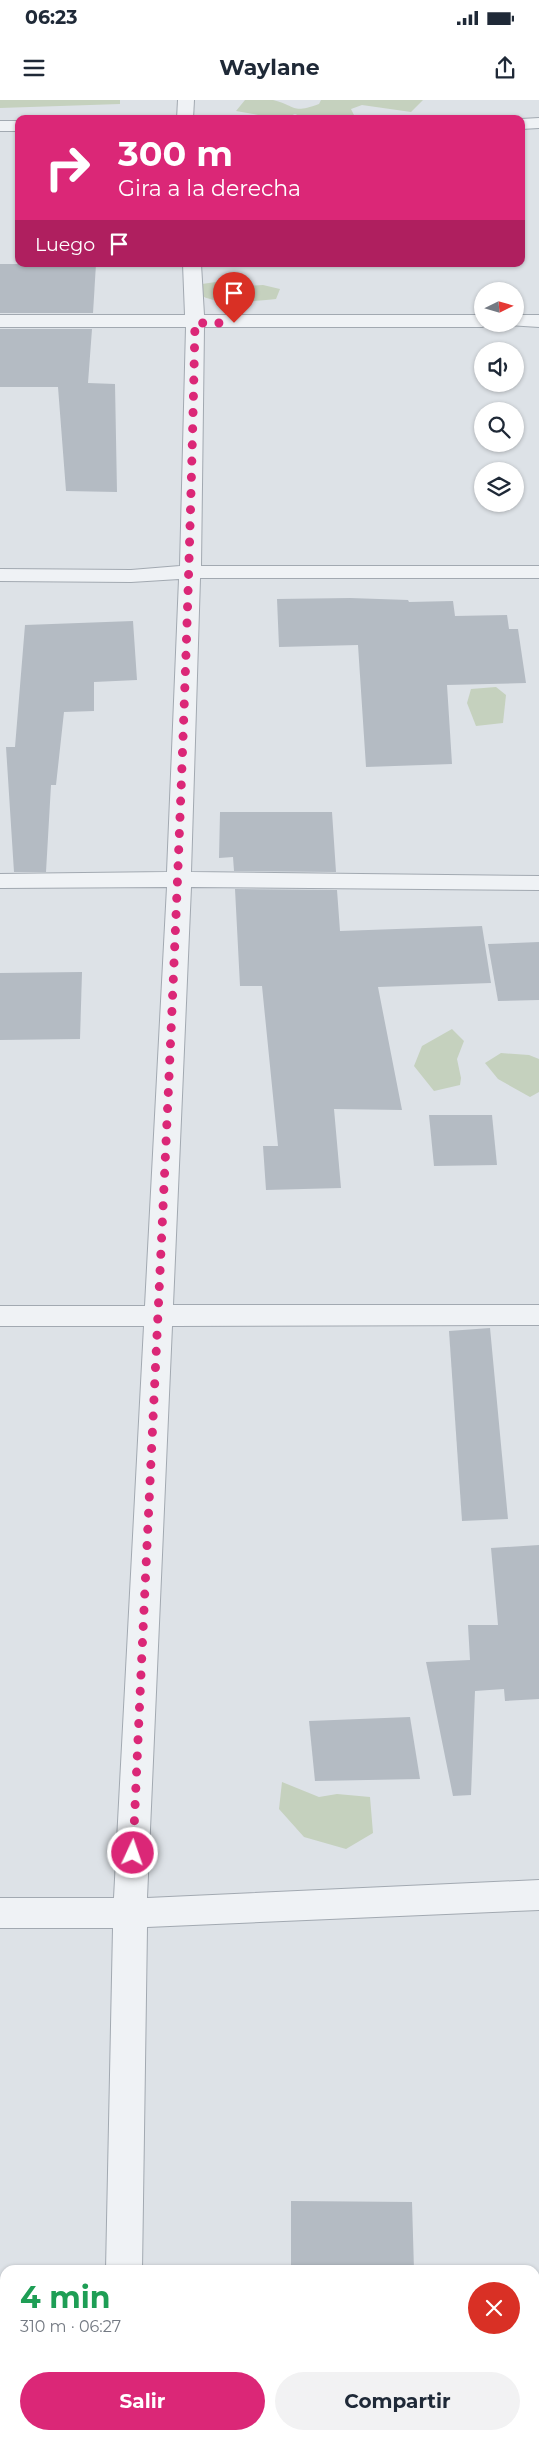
<!DOCTYPE html>
<html lang="es">
<meta charset="utf-8">
<style>
body{margin:0;font-family:Montserrat,sans-serif;background:#f2f2f3;color:#1f2937;height:100vh;display:flex;flex-direction:column;font-size:19px;white-space:nowrap}
*{box-sizing:border-box;margin:0}
p{font-size:16px;color:#747a83}
.icon{flex:none;width:28px;height:28px;fill:none;stroke:currentColor;stroke-width:2;stroke-linecap:round;stroke-linejoin:round}
.map{position:relative;flex:1;overflow:hidden}
.sheet{position:absolute;left:0px;top:2165px;width:540px;height:175px;display:flex;flex-direction:column;background:#fff;border-radius:15px 15px 0 0;box-shadow:0 1px 4px #0004}
.sheet>*{flex:none}
.banner{position:absolute;left:15px;top:15px;width:510px;height:152px;border-radius:10px;box-shadow:0 1px 4px #0004;background:#db2777;color:#fff;overflow:hidden}
.needle{width:32px;rotate:85deg}
.buttons{position:absolute;left:474px;top:182px;display:grid;gap:10px}
.buttons a{display:grid;place-items:center;width:50px;height:50px;border-radius:50%;background:#fff;box-shadow:0 1px 4px #0004;font-size:25px}
.pin{position:absolute;display:grid;place-items:center;width:42px;height:42px;color:#fff;margin:-51px -21px;border-radius:50% 50% 50% 0;rotate:-45deg;box-shadow:0 0 5px #0007}
.pin .icon{rotate:45deg}
.me{position:absolute;width:55px;margin:-28px;rotate:3deg;stroke-linejoin:round;filter:drop-shadow(0 0 4px #0008)}
.turn{display:flex;align-items:center;gap:18px;height:105px;padding:0 20px;font-size:22px}
.turn .icon{width:65px;height:65px;stroke-width:2.5}
.turn b{display:block;font-size:35px;line-height:42px}
.then{display:flex;align-items:center;height:48px;padding:0 20px;background:#0003;gap:10px;font-size:19px}
.round{display:grid;place-items:center;flex:none;width:52px;height:52px;border-radius:26px;background:#f2f2f3}
.overview{display:flex;align-items:center;justify-content:space-between;height:85px;padding:0 20px}
h1{font-size:30px;font-weight:700;line-height:38px;color:#1e9e55}
.button{display:flex;gap:10px;margin-top:auto;padding:10px 20px}
.button a{flex:1;height:58px;border-radius:30px;background:#db2777;color:#fff;font-size:20px;font-weight:700;line-height:58px;text-align:center}
.button a+a{background:#f2f2f3;color:#1f2937}
.status{display:flex;justify-content:space-between;align-items:center;height:35px;padding:0 25px;background:#fff;direction:ltr}
.status svg{height:14px;fill:currentColor}
header{display:flex;justify-content:space-between;align-items:center;height:65px;padding:0 20px;background:#fff;font-size:22px;font-weight:700}
.map>svg:first-child{display:block}
.green{fill:#c5d1be}
.building{fill:#b4bbc3}
.lines{fill:none;stroke-linecap:round;stroke-linejoin:round}
.minor-casing{stroke:#a2a9b1;stroke-width:2}
.minor{fill:#eff2f5;fill-rule:evenodd}
.route{stroke:#db2777;stroke-width:9;stroke-dasharray:0 16.2}
</style>
<div class="status"><b>06:23</b><svg viewBox="0 0 49 12"><path d="M0 12V9h3v3zM5 12V6h3v6zM10 12V3h3v9zM15 12V0h3v12zM26 1h20v11H26zM47 4h2v5h-2z"/></svg></div>
<header><svg class="icon" aria-label="menu" viewBox="0 0 24 24"><path d="M4 6h16M4 12h16M4 18h16"/></svg>Waylane<svg class="icon" aria-label="share" viewBox="0 0 24 24"><path d="M12 15V3M7 8l5-5 5 5M5 13v7h14v-7"/></svg></header>
<div class="map">
<svg width="539" height="2340" viewBox="0 0 539 2340">
<rect width="100%" height="100%" fill="#dde2e7"/>
<!-- green -->
<g class="green">
<path d="M0,0H120V4L0,8Z"/>
<path d="M245,0C253,0 265,0 273,0C297,6 291,14 319,4L321,0H423L411,12L362,5L351,9L354,15L351,19H307L295,14L282,19L236,11Z"/>
<path d="M216,182L228,187L263,185L280,189L276,199C257,201 214,206 199,194L202,184Z"/>
<path d="M496,587L506,595L503,623L476,626L467,603L471,589Z"/>
<path d="M452,929L464,941L457,959L461,978L460,985L434,991L414,966L422,946Z"/>
<path d="M501,953L529,955L539,959V992L530,997L498,979L485,963Z"/>
<path d="M282,1682L319,1697L337,1694L370,1697L373,1733L346,1749L304,1737L279,1709Z"/>
<path d="M539,2205V2304L535,2289V2207Z"/>
</g>
<!-- building -->
<g class="building">
<path d="M0,164H96L93,213H0Z"/>
<path d="M0,229H92L88,283L115,284L117,392L66,391L58,287H0Z"/>
<path d="M350,498L408,500L409,502L453,501L455,516L507,515L509,529H518L526,583L447,585L452,664L366,667L358,545L279,547L277,499Z"/>
<path d="M133,521L137,580L94,582V611L64,612L56,685H51L46,772H14L6,647H15L25,525Z"/>
<path d="M220,712H332L336,772L234,771L233,757L219,758Z"/>
<path d="M235,789L337,790L340,831L482,826L491,883L378,887L402,1010L334,1009L341,1088L266,1090L263,1046H278L262,886H240Z"/>
<path d="M539,842V900L498,901L488,844Z"/>
<path d="M82,872L80,939L0,940V873Z"/>
<path d="M429,1015H492L497,1065L434,1066Z"/>
<path d="M490,1228L508,1419L462,1421L449,1231Z"/>
<path d="M539,1445V1599L505,1601L504,1589L475,1591L471,1695L453,1696L426,1562L470,1560L468,1525H498L491,1448Z"/>
<path d="M410,1617L420,1679L315,1681L309,1621Z"/>
<path d="M291,2101L412,2102L414,2170H291Z"/>
</g>
<g class="lines">
<!-- minor casing -->
<g class="minor-casing">
<g id="minor">
<path d="M178,0H194L193,19H177Z"/>
<path d="M539,18V28L521,29V19Z"/>
<rect x="0" y="21" width="19" height="10"/>
<path d="M183,164H201L204,215H482V224H489L482,227H204L201,466H539V478H200L191,772L539,776V790L191,787L173,1205H539V1225L172,1226L147,1798L539,1780V1810L147,1827L142,2170H106L113,1828H0V1798H114L144,1226H0V1206H145L167,787L0,788V774L167,772L179,479L131,482L0,481V469L131,470L180,466L186,227H0V215H185Z"/>
<path d="M515,215H539V227L508,225L515,224Z"/>
<rect x="102" y="2335" width="38" height="5"/>
</g>
</g>
<!-- minor -->
<use href="#minor" class="minor"/>
</g>
<g class="lines">
<!-- route -->
<path class="route" d="M133,1753C155,1243 185,733 195,223H234"/>
</g>
</svg>
<div class="buttons">
<a><svg class="needle" viewBox="-14 -14 28 28"><path d="M0-13l5 13h-10z" fill="#e53935"/><path d="M0 13l5-13h-10z" fill="#747a83"/></svg></a>
<a><svg class="icon" aria-label="sound" viewBox="0 0 24 24"><path d="M4 9h4l5-4v14l-5-4H4zM17 9q2 3 0 6"/></svg></a>
<a><svg class="icon" aria-label="search" viewBox="0 0 24 24"><circle cx="10" cy="10" r="6"/><path d="M15 15l6 6"/></svg></a>
<a><svg class="icon" aria-label="layers" viewBox="0 0 24 24"><path d="M12 4l9 5-9 5-9-5zM3 14l9 5 9-5"/></svg></a>
</div>
<div class="pin" style="left:234px;top:223px;background:#d93025"><svg class="icon" aria-label="arrive" viewBox="0 0 24 24"><path d="M6 21V4h12l-3 4 3 4H6"/></svg></div>
<svg class="me" style="left:133px;top:1753px" viewBox="-20 -20 40 40"><circle r="17" fill="#db2777" stroke="#fff" stroke-width="3"/><path d="M0-11L8 9 0 5-8 9z" fill="#fff"/></svg>
<div class="banner">
<div class="turn"><svg class="icon" aria-label="right" viewBox="0 0 24 24"><path d="M7 20v-9h11M14 6l5 5-5 5"/></svg><div><b>300 m</b>Gira a la derecha</div></div>
<div class="then">Luego<svg class="icon" aria-label="arrive" viewBox="0 0 24 24"><path d="M6 21V4h12l-3 4 3 4H6"/></svg></div>
</div>
<section class="sheet">
<div class="overview"><div><h1>4 min</h1><p>310 m · 06:27</p></div><a class="round" style="background:#d93025;color:#fff"><svg class="icon" aria-label="close" viewBox="0 0 24 24"><path d="M6 6l12 12M18 6L6 18"/></svg></a></div>
<div class="button"><a>Salir</a><a>Compartir</a></div>
</section>
</div>
